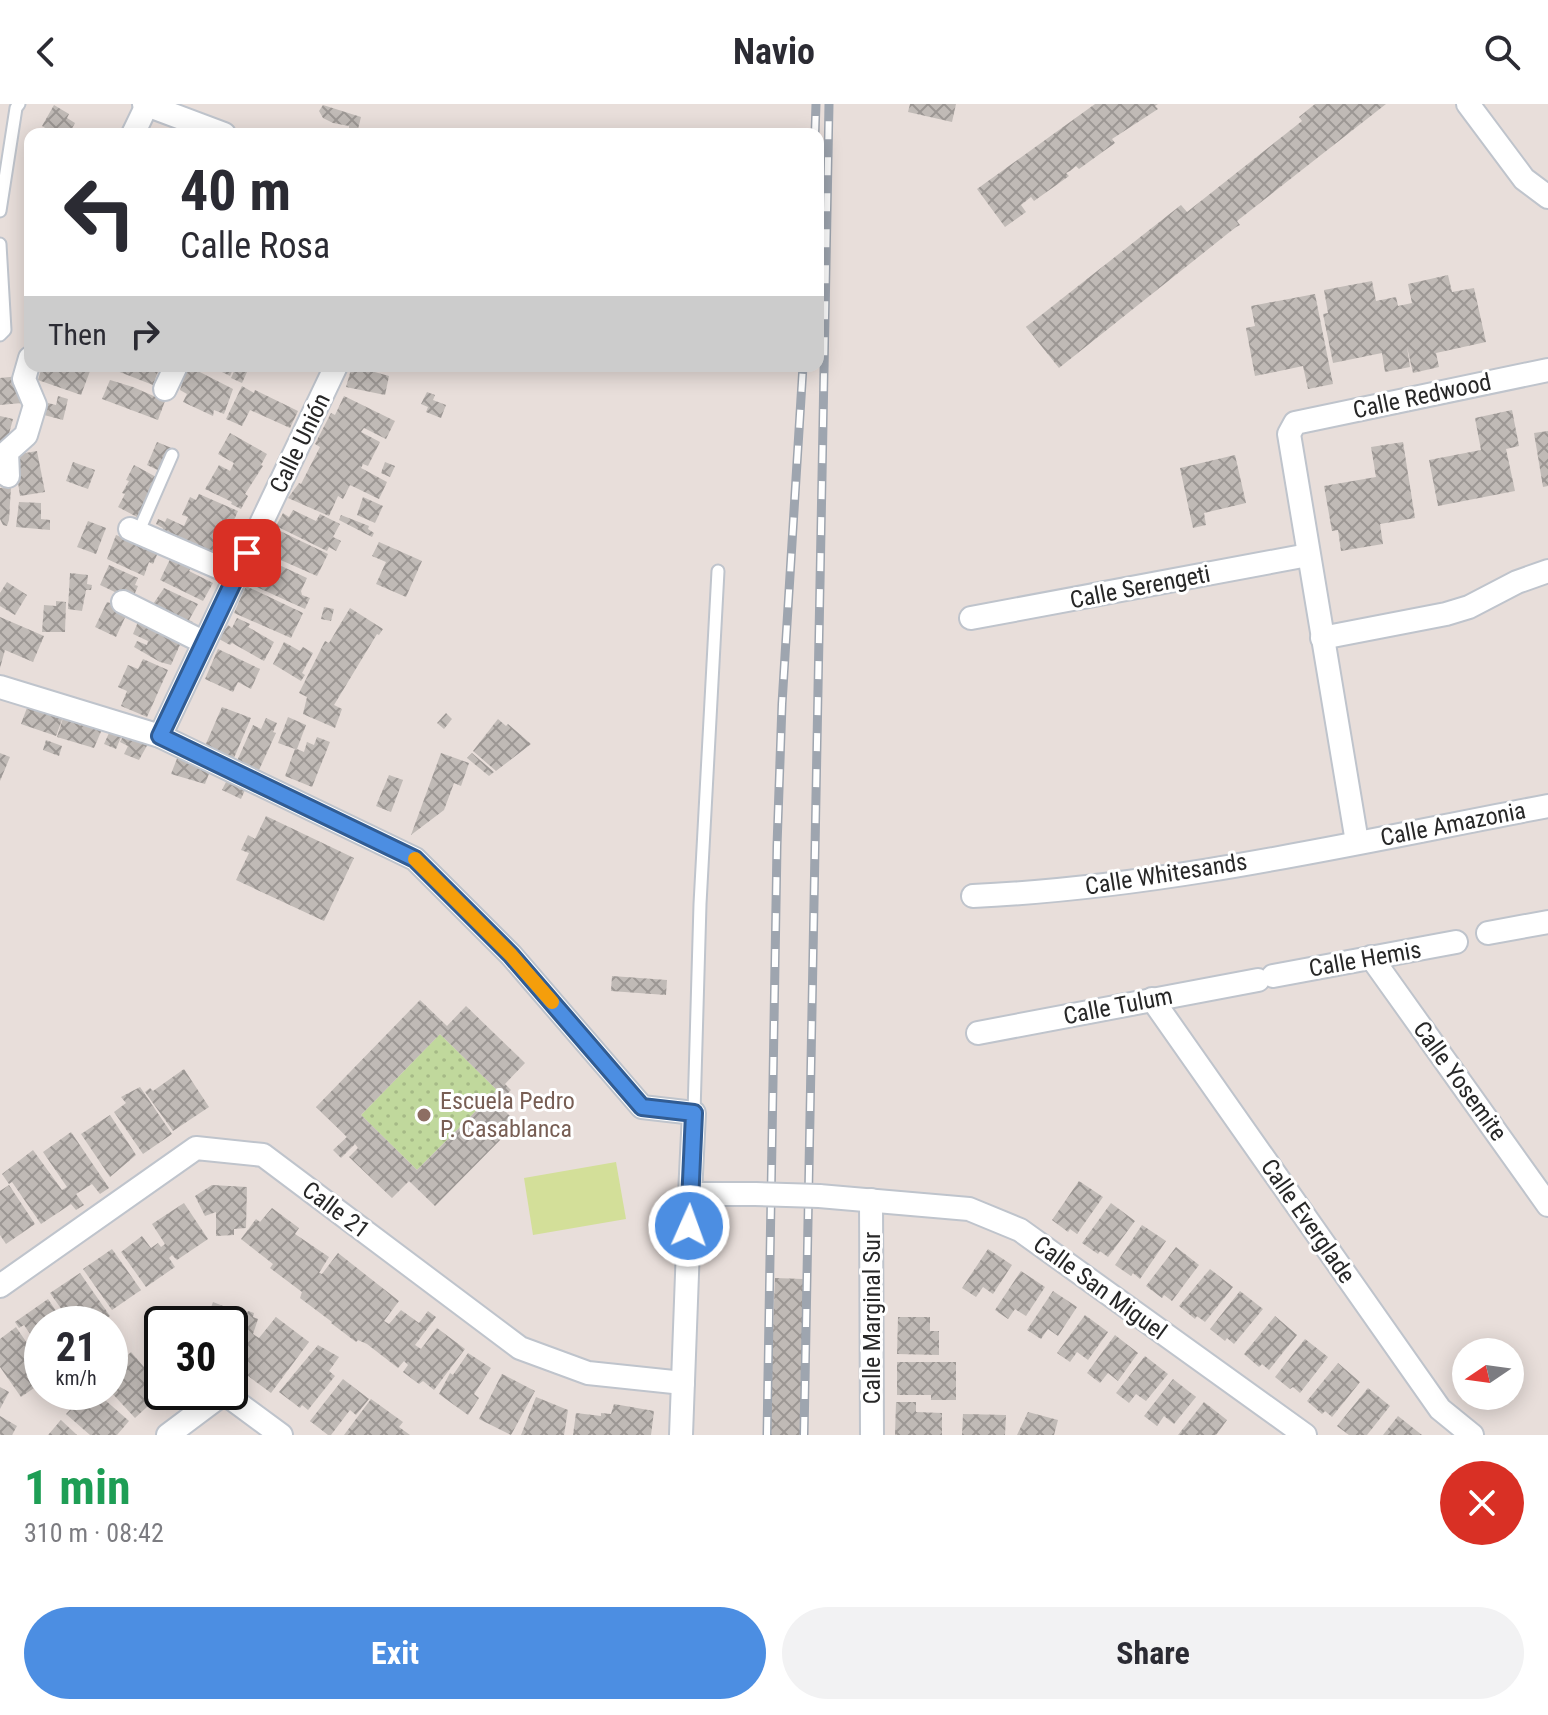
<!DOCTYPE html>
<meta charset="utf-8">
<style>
body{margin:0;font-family:"Roboto Condensed",sans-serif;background:#f2f2f3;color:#2b2b33;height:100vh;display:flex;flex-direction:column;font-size:30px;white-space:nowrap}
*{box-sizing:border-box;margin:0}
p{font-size:26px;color:#7c7c81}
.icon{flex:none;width:44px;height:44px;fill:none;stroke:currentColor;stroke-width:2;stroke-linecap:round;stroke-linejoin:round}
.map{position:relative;height:1331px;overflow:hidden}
.side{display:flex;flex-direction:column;background:#fff;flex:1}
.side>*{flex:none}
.guide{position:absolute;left:24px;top:24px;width:800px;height:244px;border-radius:16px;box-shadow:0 4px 20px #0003;background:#fff;color:#2b2b33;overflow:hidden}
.needle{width:52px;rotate:257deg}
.tools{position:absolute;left:1452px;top:1234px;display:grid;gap:16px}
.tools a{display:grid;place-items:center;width:72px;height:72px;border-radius:50%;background:#fff;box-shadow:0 4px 20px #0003;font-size:40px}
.speed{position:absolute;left:24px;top:1202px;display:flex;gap:16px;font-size:40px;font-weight:700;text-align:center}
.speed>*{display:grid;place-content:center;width:104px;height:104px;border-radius:50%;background:#fff;box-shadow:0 4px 20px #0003;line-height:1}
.speed small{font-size:20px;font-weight:400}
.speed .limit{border:4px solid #111;border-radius:12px;background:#fff;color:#111}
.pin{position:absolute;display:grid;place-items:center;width:68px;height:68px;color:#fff;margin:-34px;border-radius:16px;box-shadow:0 4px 12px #0006}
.me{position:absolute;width:88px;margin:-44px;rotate:2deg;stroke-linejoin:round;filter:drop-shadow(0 0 6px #0008)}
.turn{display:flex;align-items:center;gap:28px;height:168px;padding:0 24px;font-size:36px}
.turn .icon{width:104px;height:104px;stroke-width:2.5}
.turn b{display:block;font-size:56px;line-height:68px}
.then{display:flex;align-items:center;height:76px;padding:0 24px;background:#0003;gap:16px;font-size:30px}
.round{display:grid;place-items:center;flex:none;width:84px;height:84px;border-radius:42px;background:#f2f2f3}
.headline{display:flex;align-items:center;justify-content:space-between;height:136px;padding:0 24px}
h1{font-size:48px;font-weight:700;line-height:60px;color:#1e9e55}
.cta{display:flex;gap:16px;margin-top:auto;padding:16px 24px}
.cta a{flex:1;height:92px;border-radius:48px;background:#4c8ee2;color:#fff;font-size:32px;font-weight:700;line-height:92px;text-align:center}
.cta a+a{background:#f2f2f3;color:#2b2b33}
header{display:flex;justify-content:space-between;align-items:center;height:104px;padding:0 24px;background:#fff;font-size:36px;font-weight:700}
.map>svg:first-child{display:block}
.grass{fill:url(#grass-dots)}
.pitch{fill:#d3df99}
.building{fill:url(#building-cross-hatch);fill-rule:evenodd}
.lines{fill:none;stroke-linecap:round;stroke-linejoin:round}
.service-casing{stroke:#bfc4cc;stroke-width:15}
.minor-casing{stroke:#bfc4cc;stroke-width:26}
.service{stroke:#fff;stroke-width:11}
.minor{stroke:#fff;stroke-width:22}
.rail-casing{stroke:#9ea5af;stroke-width:9}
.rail{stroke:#fff;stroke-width:6;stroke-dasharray:18;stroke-linecap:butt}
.minor-bridge-casing{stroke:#bfc4cc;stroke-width:26;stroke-linecap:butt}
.minor-bridge{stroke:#fff;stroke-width:22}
.route-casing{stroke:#315c93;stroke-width:20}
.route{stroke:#4c8ee2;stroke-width:14}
.slow{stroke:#f59e0b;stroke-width:14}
.education-dot{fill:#8d6e63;stroke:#fff;stroke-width:3}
.labels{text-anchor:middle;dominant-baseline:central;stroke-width:6;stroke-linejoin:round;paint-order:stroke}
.street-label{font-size:24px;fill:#272727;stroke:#fff}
.education-label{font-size:24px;fill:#785e54;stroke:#fff;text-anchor:start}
</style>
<header><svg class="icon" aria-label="back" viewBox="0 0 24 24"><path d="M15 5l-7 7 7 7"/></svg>Navio<svg class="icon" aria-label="search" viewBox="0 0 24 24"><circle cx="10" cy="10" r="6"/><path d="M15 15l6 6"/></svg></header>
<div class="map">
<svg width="1548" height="1331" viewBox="0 0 1548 1331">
<defs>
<pattern id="grass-dots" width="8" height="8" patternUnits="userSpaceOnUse" patternTransform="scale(2)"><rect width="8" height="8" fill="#c0d89c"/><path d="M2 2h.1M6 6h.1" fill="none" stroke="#a5b986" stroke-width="1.8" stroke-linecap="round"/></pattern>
<pattern id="building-cross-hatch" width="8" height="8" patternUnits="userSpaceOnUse" patternTransform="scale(2)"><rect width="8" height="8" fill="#c0bab6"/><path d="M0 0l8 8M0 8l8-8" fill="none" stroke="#9c9794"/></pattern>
</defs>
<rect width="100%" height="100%" fill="#e8deda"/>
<!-- grass -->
<path class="grass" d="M440,930L497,986L417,1066L361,1011Z"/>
<!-- pitch -->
<path class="pitch" d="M616,1058L626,1115L533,1131L524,1074Z"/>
<!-- building -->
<g class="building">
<path d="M910,0H956L952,18L908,8Z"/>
<path d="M1095,0H1158L1155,2L1158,5L1112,35L1115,39L1079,65L1076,62L1070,67L1066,69L1069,72L1034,97L1031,93L1021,101L1026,108L1005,123L977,85Z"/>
<path d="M1315,0H1386L1237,117L1240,121L1236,123L1059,264L1026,223L1181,101L1187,108L1302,17L1299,13Z"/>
<path d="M54,1L69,10L67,14L75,19L69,30H55L42,22Z"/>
<path d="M323,1L361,13L358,25L370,30H349V22L333,19L323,14L319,7Z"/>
<path d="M1448,171L1452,188L1474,184L1486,238L1436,249L1439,263L1413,269L1407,243L1410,263L1385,268L1382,249L1333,259L1323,210L1328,209L1324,186L1372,177L1376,197L1396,193L1398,202L1412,199L1408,180Z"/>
<path d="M1315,190L1333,280L1308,285L1303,262L1255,272L1246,224L1255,222L1251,202Z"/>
<path d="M38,262H75L90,267L81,291L38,276L41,266L37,265Z"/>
<path d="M113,262H160L153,281L112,265Z"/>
<path d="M188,262L233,285L224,310L214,306L213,312L183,298L187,290L180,286Z"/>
<path d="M210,262H231L233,265L230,272Z"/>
<path d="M352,262H372L371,267L389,272L385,291L346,283Z"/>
<path d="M236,263L247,268L242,279L231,274Z"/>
<path d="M19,272L22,299L0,301V274Z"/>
<path d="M110,276L133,283L165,297L158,316L102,295Z"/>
<path d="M242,282L254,289L255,286L298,307L290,324L250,306L242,322L226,315Z"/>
<path d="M427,288L435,291L433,296L446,301L441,314L426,308L428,303L421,300Z"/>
<path d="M58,292L68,295L63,316L44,311L48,299L56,301Z"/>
<path d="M344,292L395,317L386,335L364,324L361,328L380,338L368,362L363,360L361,364L387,378L379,395L350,381L343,395L338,392L329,412L288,394L299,379L301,380L320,343L315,340L331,309L335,311Z"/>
<path d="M1512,306L1519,342L1506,345L1515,387L1438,402L1429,356L1481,346L1475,314Z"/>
<path d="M0,312L13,315L5,344L0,342Z"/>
<path d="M1548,327V382L1543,383L1534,329Z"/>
<path d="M230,329L267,350L261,361L263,362L245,390L248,392L241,405L231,400L232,398L205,385L219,361L230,367L234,359L218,350Z"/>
<path d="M157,338L174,345L164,369L147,361Z"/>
<path d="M1403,338L1415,414L1380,420L1383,440L1341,447L1338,426L1332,427L1324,382L1376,373L1371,343Z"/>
<path d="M37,347L45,388L20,392L14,351Z"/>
<path d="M1235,351L1246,399L1204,409L1206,421L1193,424L1180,364Z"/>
<path d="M73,358L95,366L88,385L66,377Z"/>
<path d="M385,358L395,362L390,373L381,369Z"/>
<path d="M134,361L158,374L137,413L118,403L125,390L122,389L129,377L126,376Z"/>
<path d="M11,383L9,416L7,422L3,421L0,415V384Z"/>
<path d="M199,390L238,407L223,440L229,443L220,464L158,435L163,424L156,420L158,415L165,418L167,414L184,422L188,413L182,411L190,393L196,396Z"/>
<path d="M363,393L383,402L375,419L357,411Z"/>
<path d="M19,398L41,399V415L50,416V426L16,423Z"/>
<path d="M293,406L316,417L320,410L340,420L333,433L341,437L336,447L329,443L327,447L276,422L283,409L289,413Z"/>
<path d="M341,411L369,422L368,425L374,429L372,433L339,416Z"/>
<path d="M88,417L106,424L96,450L77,443Z"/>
<path d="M280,427L328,450L317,472L267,450Z"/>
<path d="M116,431L145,442L160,444L153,460L149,458L144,472L107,455Z"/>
<path d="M379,438L422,457L406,493L376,480L386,458L372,452Z"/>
<path d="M172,451L192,461L189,467L213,479L203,497L160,476Z"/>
<path d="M262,453L307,474L301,487L302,491L310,494L305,505L250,480Z"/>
<path d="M109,461L138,474L135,481L138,482L132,496L100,481Z"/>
<path d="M70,469L88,471L87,480L92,481L91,486H86L82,507L68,505Z"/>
<path d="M7,478L27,491L15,511L0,502V489Z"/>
<path d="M246,482L303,509L291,534L234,509Z"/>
<path d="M164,484L198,500L189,516L193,518L188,528L149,506Z"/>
<path d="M56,497L66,498L65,528H42L44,501L56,502Z"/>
<path d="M107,498L129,505L116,533L95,523Z"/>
<path d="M324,503L334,505L331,517L321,515Z"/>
<path d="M350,504L383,525L379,531L377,530L334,601L342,605L335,624L303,610L307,593L299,589L325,537L329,539Z"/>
<path d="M0,513L44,532L33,558L5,546L0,564Z"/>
<path d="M140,513L184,532L171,561L160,558L134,543L137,537L147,541L148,537L133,530Z"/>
<path d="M237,514L250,520L248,523L274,538L264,557L232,539L230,541L219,535L228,521L232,524Z"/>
<path d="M284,538L300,547L303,543L313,549L302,569L305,571L301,577L273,560Z"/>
<path d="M218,545L260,565L251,585L238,578L233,588L205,575Z"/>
<path d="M143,555L168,566L147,613L121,602L127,587L118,583L128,561L138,565Z"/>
<path d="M28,601L63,613L56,632L21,620Z"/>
<path d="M222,603L251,614L234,654L205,642Z"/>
<path d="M446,609L452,615L444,625L437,619Z"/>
<path d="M64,611L103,623L94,644L57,633Z"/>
<path d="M288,613L306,621L297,645L304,648L307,638L314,641L317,633L330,638L312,683L285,672L295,645L278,639Z"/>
<path d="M266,614L277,619L273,628L276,629L259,666L237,657L253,621L261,625Z"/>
<path d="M498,615L506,622L508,620L531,640L496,667L473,647Z"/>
<path d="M109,629L121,633L116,645L104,640Z"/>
<path d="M124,630L149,638L139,656L124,650L128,642L120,638Z"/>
<path d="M46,636L62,642L59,652L43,646Z"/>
<path d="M0,649L10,653L0,677Z"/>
<path d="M441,649L469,659L461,682L454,679L444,706L411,731Z"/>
<path d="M472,649L494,668L489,672L467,654Z"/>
<path d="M178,652L210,667L205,680L171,670Z"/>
<path d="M389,671L403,676L391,708L376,702Z"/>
<path d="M227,676L245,686L241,695L222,686Z"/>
<path d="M266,712L354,754L324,817L236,776L249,749L241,746L248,731L255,735Z"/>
<path d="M612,872L667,876L666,891L611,887Z"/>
<path d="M420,896L447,922L466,902L525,959L505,980L511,986L498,1000L517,1019L435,1102L409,1077L392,1094L349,1053L358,1044L355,1040L341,1054L333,1046L347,1033L316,1003ZM440,930L497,986L417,1066L361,1011Z"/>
<path d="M184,965L209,1003L173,1027L145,988L150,984L153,987Z"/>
<path d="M140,983L172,1030L143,1050L114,1008L126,999L121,993Z"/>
<path d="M110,1011L136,1051L110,1073L81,1030Z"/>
<path d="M71,1028L109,1084L100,1090L92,1080L76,1090L84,1101L76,1106L71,1100L41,1120L12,1078L9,1080L2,1070L33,1046L62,1086L67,1083L43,1048Z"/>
<path d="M1079,1077L1103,1093L1077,1130L1070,1125L1068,1128L1052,1116Z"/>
<path d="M9,1081L35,1120L6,1140L0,1131V1087Z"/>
<path d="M212,1081L247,1083L246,1124L234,1125V1131L216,1132V1108L205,1112L195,1092Z"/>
<path d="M184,1099L208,1135L177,1156L172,1151L169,1154L175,1163L146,1183L121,1148L142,1132L151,1144L158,1139L161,1143L165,1140L152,1120Z"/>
<path d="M1111,1099L1135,1117L1108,1153L1100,1147L1098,1150L1082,1139Z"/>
<path d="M272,1104L299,1124L295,1130L329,1153L319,1169L322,1170L338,1149L399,1197L384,1217L389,1220L401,1206L419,1219L428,1207L436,1213L415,1241L421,1245L437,1224L465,1245L434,1286L423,1277L419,1280L403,1268L408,1261L404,1257L398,1264L367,1240L358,1236L356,1238L331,1219L332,1218L300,1194L302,1188L270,1164L273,1160L241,1135L256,1115L260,1118Z"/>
<path d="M1142,1121L1166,1137L1140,1175L1133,1169L1131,1172L1115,1161Z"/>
<path d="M1176,1143L1199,1161L1172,1197L1164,1191L1162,1194L1146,1182Z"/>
<path d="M112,1145L141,1186L112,1206L83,1165Z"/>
<path d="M988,1145L1012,1161L993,1190L983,1183L976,1193L962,1184Z"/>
<path d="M1210,1165L1233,1183L1205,1218L1197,1212L1195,1215L1179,1202Z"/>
<path d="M1021,1167L1045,1183L1026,1212L1015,1205L1008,1215L995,1206Z"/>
<path d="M80,1169L110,1212L101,1218L72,1220L50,1189Z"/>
<path d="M775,1174L803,1175L802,1331H769Z"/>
<path d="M1053,1187L1077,1203L1058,1232L1048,1225L1041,1235L1027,1226Z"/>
<path d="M1240,1187L1263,1205L1234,1240L1227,1234L1225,1237L1210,1225Z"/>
<path d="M48,1195L65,1220H42V1256L29,1237L33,1234L24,1221L19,1224L15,1218Z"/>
<path d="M213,1198L246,1211L248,1207L254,1209L253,1213L258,1215L253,1230L259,1234L276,1213L309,1238L271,1289L240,1266L241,1263L230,1259V1220H205Z"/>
<path d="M1085,1211L1108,1228L1088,1256L1077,1248L1070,1258L1057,1249Z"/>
<path d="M1275,1212L1297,1231L1269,1266L1262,1260L1259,1263L1244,1250Z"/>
<path d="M898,1213H930V1227H939V1251L897,1250Z"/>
<path d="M16,1223L42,1261L27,1273L34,1284L21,1293L0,1263V1235Z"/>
<path d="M1115,1231L1138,1249L1118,1277L1108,1269L1100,1279L1087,1269Z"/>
<path d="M1305,1235L1328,1253L1300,1289L1293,1283L1290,1285L1275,1273Z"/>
<path d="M162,1236V1269L148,1244Z"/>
<path d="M318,1241L339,1253L329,1267L335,1272L308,1306L302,1301L300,1304L279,1288Z"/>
<path d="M131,1248L162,1284V1289L135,1314L110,1287V1268Z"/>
<path d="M468,1249L491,1264L474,1290L479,1294L468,1311L439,1290L450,1269L453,1271Z"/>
<path d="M1145,1252L1168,1270L1146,1297L1136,1290L1129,1299L1116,1289Z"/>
<path d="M897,1258H956V1296H931V1291H897Z"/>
<path d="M1338,1259L1360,1278L1332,1313L1325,1307L1322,1310L1307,1297Z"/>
<path d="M502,1270L535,1287L511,1331L479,1315Z"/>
<path d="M343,1275L369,1295L356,1311L350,1306L331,1331H328L310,1317Z"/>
<path d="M1173,1275L1196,1293L1174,1320L1164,1312L1157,1322L1144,1312Z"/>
<path d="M0,1283L9,1288L0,1305Z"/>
<path d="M1368,1284L1390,1302L1367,1331H1349L1337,1322Z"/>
<path d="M86,1288H96L129,1317L117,1331H90L66,1310Z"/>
<path d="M536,1293L568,1306L564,1331H521Z"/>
<path d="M371,1295L403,1318L399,1323L410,1331H344Z"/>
<path d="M896,1298H916V1308L942,1309V1331H895Z"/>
<path d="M1204,1298L1227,1316L1216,1331H1178Z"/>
<path d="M614,1300L654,1307L651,1331H573L576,1309L601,1312V1309L611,1310Z"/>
<path d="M1028,1308L1058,1316L1054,1331H1017Z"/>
<path d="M963,1310L1006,1311L1005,1331H962Z"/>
<path d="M0,1312L17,1322L12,1331H0Z"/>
<path d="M1398,1312L1422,1331H1383Z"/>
<path d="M61,1316L77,1331H48Z"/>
</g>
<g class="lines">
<!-- service casing -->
<g class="service-casing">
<g id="service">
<path d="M0,107L16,4L19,0"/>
<path d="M0,140L5,226L0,231"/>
<path d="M138,429L172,351"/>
<path d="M694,1009L700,800L718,467"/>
</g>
</g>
<!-- minor casing -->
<g class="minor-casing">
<g id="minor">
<path d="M144,0L224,30"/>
<path d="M1468,0L1524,75L1548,93"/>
<path d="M133,30L147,1"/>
<path d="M165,285L176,262"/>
<path d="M8,372L7,348L26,331L35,301L24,275L30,254"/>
<path d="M130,425L236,471"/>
<path d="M123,498L203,538"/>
<path d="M971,514L1308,451"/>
<path d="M1322,534L1446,510L1469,503L1517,478L1548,467"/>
<path d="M0,583L160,632L415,755L511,851L642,1003L694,1009L690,1090H755"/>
<path d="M160,632L336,262"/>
<path d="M1357,738L1289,330L1295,319L1548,266"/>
<path d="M973,792C1167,783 1358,738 1548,702"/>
<path d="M1488,829L1548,818"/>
<path d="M1371,853L1548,1101"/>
<path d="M1273,872L1456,838"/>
<path d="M1152,895L1440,1305L1472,1331"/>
<path d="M978,929L1258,876"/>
<path d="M819,1092L969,1105L1020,1126L1305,1331"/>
<path d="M871,1096L872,1331"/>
<path d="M0,1182L196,1044L263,1051L520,1244L588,1269L683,1279"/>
<path d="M168,1331L224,1289L281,1331"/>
<path d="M681,1331L690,1090"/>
</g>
</g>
<!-- service -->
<use href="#service" class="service"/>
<!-- minor -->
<use href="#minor" class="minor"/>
<!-- rail casing -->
<g class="rail-casing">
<g id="rail">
<path d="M815,30L816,0"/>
<path d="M767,1331L777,742L782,600L803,262"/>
<path d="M804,1331L829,0"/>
</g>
</g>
<!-- rail -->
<use href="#rail" class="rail"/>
<!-- minor-bridge casing -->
<g class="minor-bridge-casing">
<path id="minor-bridge" d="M755,1090L819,1092"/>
</g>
<!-- minor-bridge -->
<use href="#minor-bridge" class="minor-bridge"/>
</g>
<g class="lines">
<!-- route casing -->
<g class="route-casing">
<path id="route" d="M247,449L160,632L415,755L511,851L642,1003L694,1009L689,1122"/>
</g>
<!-- route -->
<use href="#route" class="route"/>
<!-- slow -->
<path class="slow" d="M415,755L511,851L552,898"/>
</g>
<!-- markers -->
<circle class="education-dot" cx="424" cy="1011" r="8"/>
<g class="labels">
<!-- street labels -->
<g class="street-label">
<text transform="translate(1422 292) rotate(-12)">Calle Redwood</text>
<text transform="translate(300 339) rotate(-64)">Calle Unión</text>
<text transform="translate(1140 483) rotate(-11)">Calle Serengeti</text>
<text transform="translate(1453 720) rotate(-11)">Calle Amazonia</text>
<text transform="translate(1166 770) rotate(-9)">Calle Whitesands</text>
<text transform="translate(1365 855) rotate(-10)">Calle Hemis</text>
<text transform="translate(1118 902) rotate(-11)">Calle Tulum</text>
<text transform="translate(1460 977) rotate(54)">Calle Yosemite</text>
<text transform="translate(336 1106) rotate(37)">Calle 21</text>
<text transform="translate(1308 1117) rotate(55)">Calle Everglade</text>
<text transform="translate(1100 1184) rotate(36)">Calle San Miguel</text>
<text transform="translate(872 1214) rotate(-90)">Calle Marginal Sur</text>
</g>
<!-- education labels -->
<g class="education-label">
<text x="440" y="997">Escuela Pedro<tspan x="440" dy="28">P. Casablanca</tspan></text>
</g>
</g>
</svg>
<div class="tools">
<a><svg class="needle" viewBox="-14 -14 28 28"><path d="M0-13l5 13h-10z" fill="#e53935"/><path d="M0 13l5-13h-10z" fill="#7c7c81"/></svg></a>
</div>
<div class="speed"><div>21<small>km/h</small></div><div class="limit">30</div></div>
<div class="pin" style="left:247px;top:449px;background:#d93025"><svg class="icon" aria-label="arrive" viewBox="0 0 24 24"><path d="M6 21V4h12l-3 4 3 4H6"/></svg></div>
<svg class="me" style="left:689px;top:1122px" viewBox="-20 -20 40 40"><circle r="17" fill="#4c8ee2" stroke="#fff" stroke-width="3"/><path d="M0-11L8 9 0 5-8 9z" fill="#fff"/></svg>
<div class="guide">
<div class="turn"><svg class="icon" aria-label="left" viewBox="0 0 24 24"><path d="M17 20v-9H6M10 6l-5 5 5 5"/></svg><div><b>40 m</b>Calle Rosa</div></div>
<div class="then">Then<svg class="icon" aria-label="right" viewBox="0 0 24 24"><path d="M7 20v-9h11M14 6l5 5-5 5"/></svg></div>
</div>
</div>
<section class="side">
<div class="headline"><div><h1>1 min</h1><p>310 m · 08:42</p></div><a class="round" style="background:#d93025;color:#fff"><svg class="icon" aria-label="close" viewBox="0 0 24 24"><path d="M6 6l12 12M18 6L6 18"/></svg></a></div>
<div class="cta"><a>Exit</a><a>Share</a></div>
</section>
